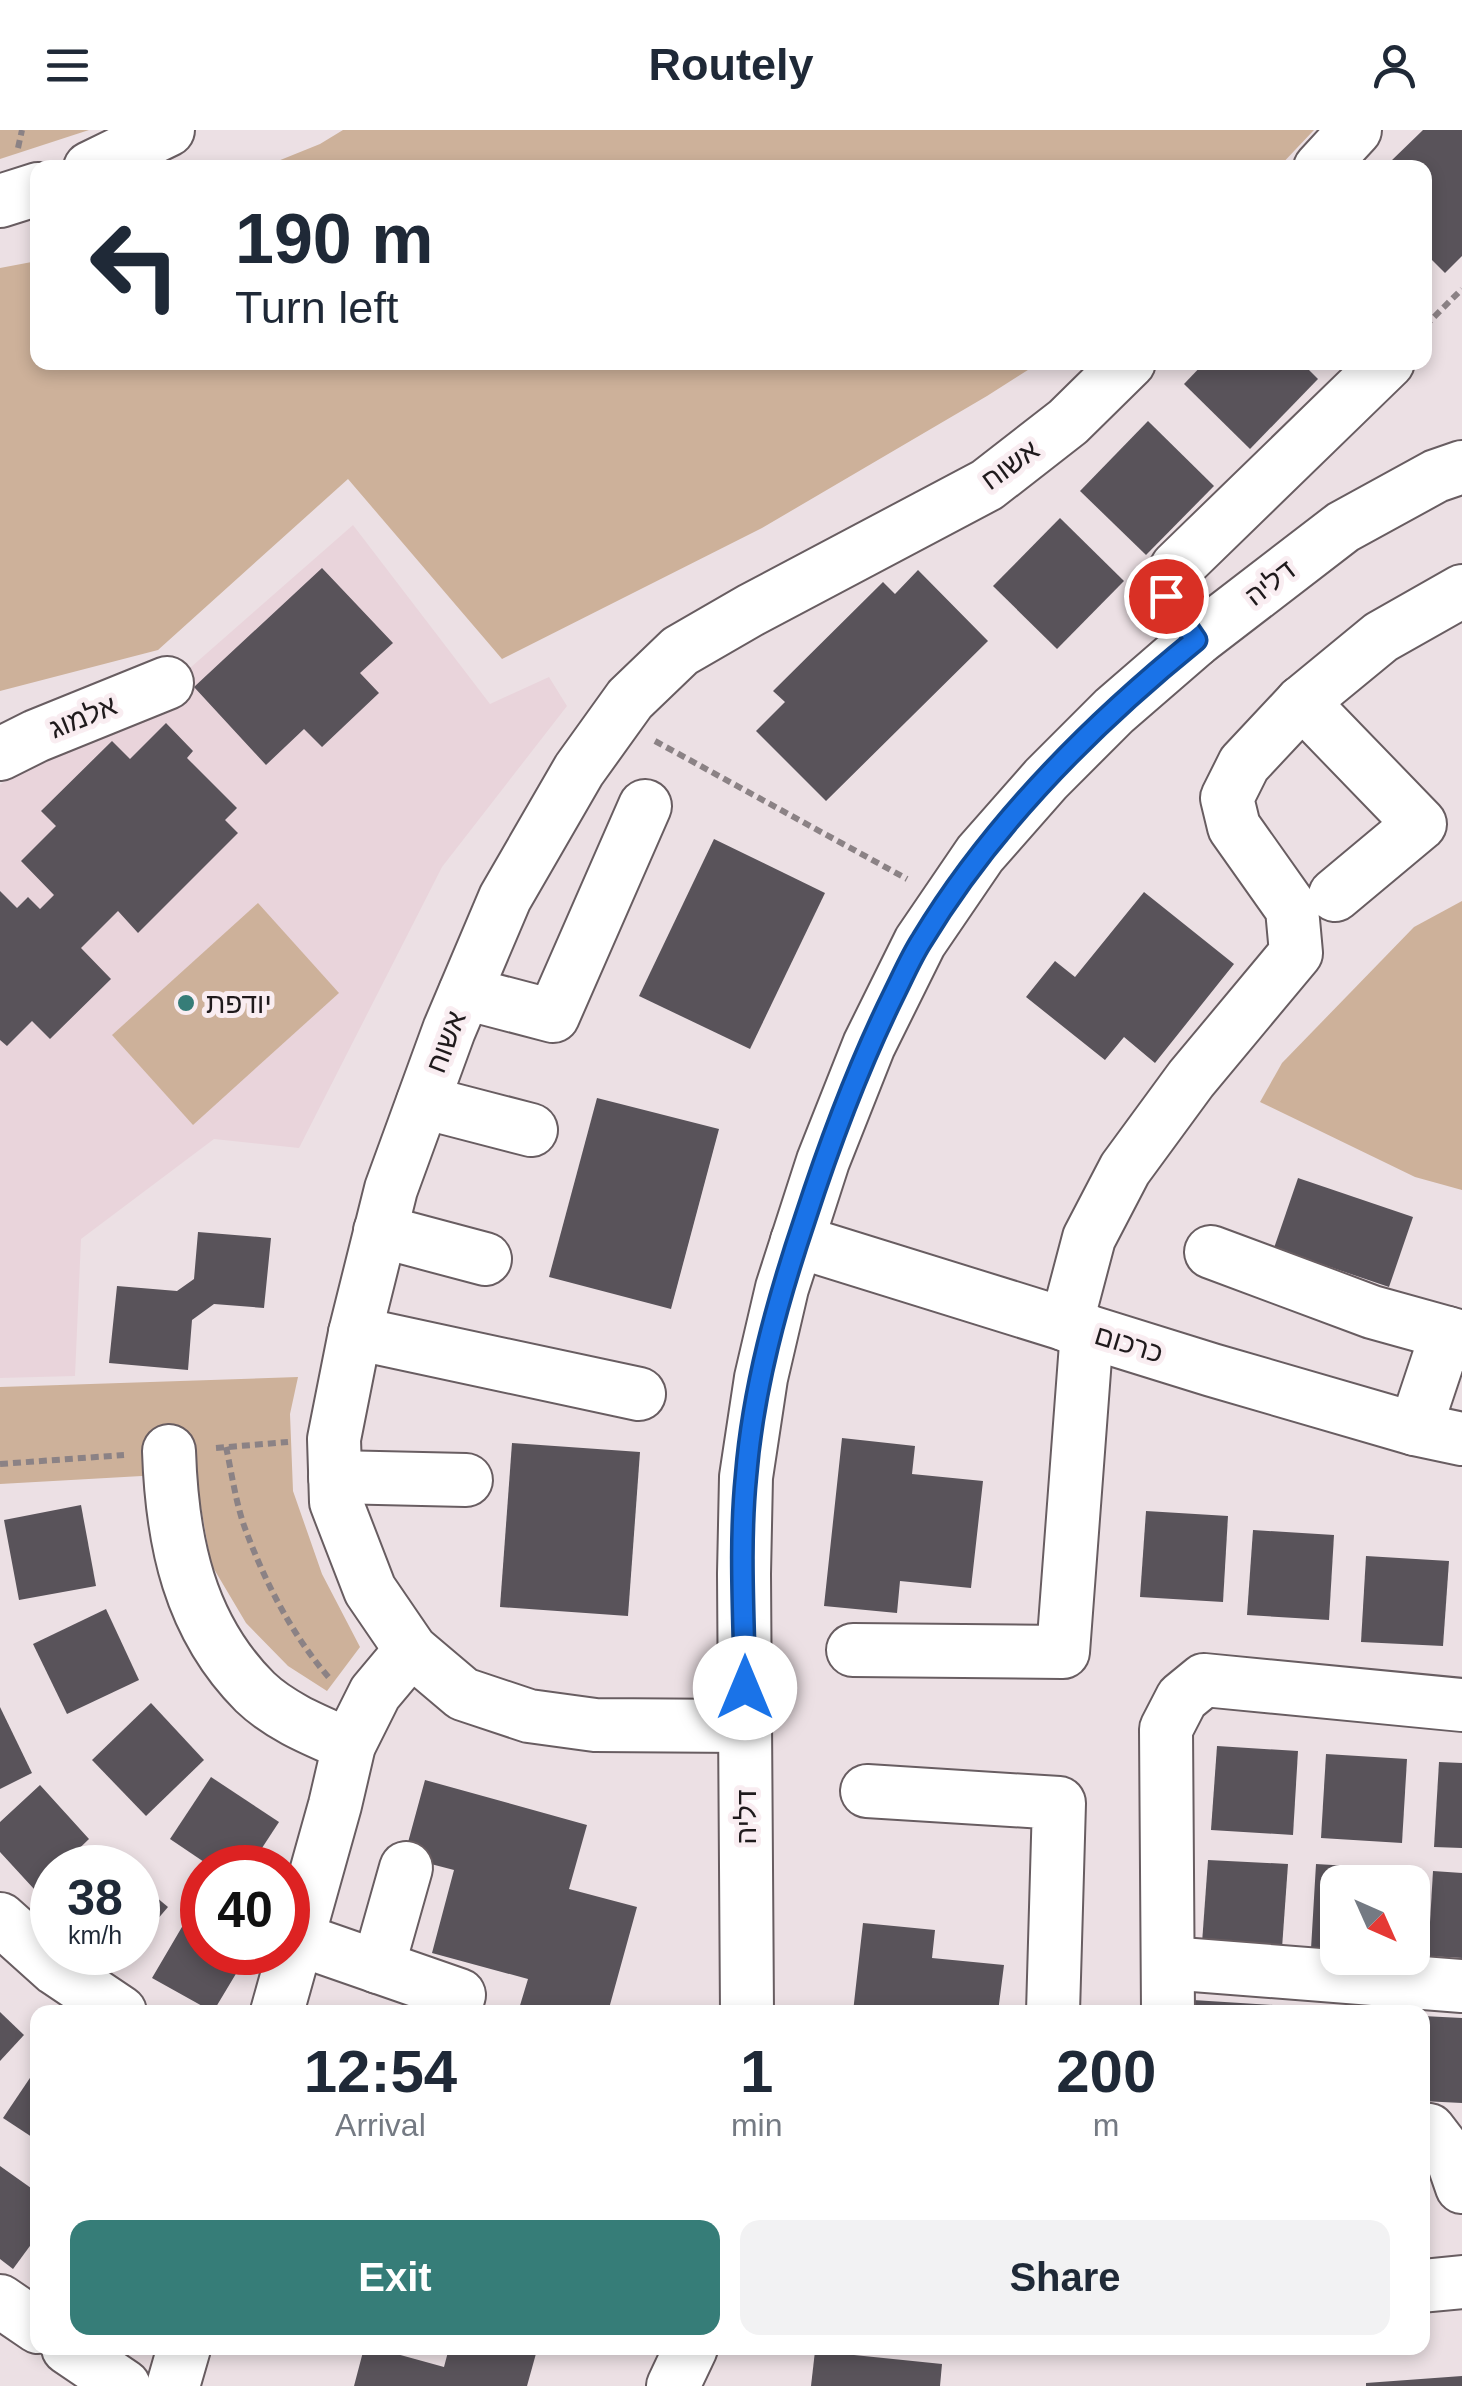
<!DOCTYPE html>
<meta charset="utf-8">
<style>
body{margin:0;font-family:Helvetica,"Noto Sans Hebrew",sans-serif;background:#f2f2f3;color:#1f2937;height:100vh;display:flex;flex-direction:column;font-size:38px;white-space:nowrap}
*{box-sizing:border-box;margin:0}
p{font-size:32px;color:#747a83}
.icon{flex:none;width:55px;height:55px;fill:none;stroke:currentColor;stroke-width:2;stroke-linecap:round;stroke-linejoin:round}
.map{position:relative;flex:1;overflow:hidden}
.panel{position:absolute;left:30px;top:1875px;width:1400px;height:350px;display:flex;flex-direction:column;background:#fff;border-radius:20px;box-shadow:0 5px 15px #0003}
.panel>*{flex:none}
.guide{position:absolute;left:30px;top:30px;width:1402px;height:210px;border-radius:20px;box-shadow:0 5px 15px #0003;background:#fff;color:#1f2937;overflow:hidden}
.needle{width:65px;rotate:135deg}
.fabs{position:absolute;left:1320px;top:1735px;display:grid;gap:20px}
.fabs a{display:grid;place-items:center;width:110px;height:110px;border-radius:20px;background:#fff;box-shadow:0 5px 15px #0003;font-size:50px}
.speed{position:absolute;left:30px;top:1715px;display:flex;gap:20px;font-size:50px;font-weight:700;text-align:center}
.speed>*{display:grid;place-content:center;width:130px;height:130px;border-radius:50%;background:#fff;box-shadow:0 5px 15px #0003;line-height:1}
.speed small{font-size:25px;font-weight:400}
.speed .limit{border:15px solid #d22;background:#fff;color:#111}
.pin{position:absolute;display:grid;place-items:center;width:85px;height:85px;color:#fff;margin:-42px;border:5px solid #fff;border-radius:50%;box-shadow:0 2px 10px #0007}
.me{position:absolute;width:110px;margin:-55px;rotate:0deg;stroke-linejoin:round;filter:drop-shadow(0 0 8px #0008)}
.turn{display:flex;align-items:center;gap:35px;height:210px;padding:0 40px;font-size:45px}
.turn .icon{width:130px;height:130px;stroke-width:2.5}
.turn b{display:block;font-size:70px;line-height:85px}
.eta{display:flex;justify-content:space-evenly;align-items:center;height:170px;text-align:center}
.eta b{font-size:60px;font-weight:600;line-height:70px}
.primary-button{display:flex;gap:20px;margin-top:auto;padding:20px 40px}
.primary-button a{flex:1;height:115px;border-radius:20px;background:#367d78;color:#fff;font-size:40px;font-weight:600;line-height:115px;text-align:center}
.primary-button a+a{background:#f2f2f3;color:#1f2937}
header{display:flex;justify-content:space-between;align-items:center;height:130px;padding:0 40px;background:#fff;font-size:45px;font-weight:600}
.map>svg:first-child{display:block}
.built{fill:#e9d4db}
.green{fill:#cdb19a}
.building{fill:#59535a}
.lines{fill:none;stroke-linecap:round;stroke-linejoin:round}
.minor-casing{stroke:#685d61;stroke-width:56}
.path{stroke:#8b8285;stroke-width:6;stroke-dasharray:8 5;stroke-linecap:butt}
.minor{stroke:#fff;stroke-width:52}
.route-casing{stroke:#114b97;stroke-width:25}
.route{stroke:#1a73e8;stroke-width:18}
.poi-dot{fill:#367d78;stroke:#f9edf1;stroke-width:4}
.labels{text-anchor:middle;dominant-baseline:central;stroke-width:10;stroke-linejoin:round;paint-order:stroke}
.street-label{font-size:28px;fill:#1f1a1c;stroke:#f9edf1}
.poi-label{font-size:28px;fill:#1f1a1c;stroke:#f9edf1;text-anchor:start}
</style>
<header><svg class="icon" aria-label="menu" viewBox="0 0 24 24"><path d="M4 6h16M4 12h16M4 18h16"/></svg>Routely<svg class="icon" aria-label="person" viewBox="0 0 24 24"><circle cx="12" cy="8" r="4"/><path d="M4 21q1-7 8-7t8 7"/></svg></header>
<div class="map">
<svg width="1462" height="2256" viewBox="0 0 1462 2256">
<rect width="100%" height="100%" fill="#ece0e4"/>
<!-- built -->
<path class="built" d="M353,395L490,574L549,547L567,576L442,737L299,1018L214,1009L81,1109L75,1246L0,1248V655L32,628L149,574Z"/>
<!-- green -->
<g class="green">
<path d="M0,0H89L0,29Z"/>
<path d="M343,0H1314L1278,38L263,37L320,14Z"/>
<path d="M37,131L38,232L1039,233L987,266L762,398L502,529L348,349L158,520L0,561V138Z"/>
<path d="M1462,771V1060L1415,1047L1260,972L1282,933L1414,797Z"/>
<path d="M258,773L339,863L193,995L112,905Z"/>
<path d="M298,1247L290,1284L293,1361L322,1444L360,1517L327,1561L288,1536L246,1493L211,1434L195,1343L0,1354V1257Z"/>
</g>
<!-- building -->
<g class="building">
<path d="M1423,0H1462V126L1445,143L1425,123V38H1395L1390,32Z"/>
<path d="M1205,232H1301L1318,249L1250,319L1184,254Z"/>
<path d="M1148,291L1214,356L1146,425L1080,361Z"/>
<path d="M1060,388L1124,451L1057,519L993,456Z"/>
<path d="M322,438L393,513L360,543L379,563L322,617L304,599L266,635L194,557Z"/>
<path d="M918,440L988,511L826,671L756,601L785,572L773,561L883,452L895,464Z"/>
<path d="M166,593L193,621L187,628L237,678L225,690L238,703L138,803L118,781L81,818L111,849L50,909L32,891L7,916L0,910V761L17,778L28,767L40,779L54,765L21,731L56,696L41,681L112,611L130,629Z"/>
<path d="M714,709L825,763L750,919L639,866Z"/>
<path d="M1144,762L1234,834L1155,933L1124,907L1105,930L1026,867L1055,831L1075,847Z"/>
<path d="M597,968L719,999L671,1179L549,1147Z"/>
<path d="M1298,1048L1413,1087L1389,1157L1274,1118Z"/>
<path d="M198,1102L271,1108L264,1178L214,1174L192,1190L188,1240L109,1233L117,1156L177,1161L194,1149Z"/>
<path d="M842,1308L915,1316L912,1344L983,1351L971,1458L900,1451L897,1483L824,1476Z"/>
<path d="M512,1313L640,1322L628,1486L500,1477Z"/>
<path d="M81,1375L96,1456L19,1470L4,1390Z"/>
<path d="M1146,1381L1228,1386L1223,1472L1140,1467Z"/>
<path d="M1253,1400L1334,1405L1329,1490L1247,1485Z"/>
<path d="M1366,1426L1449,1431L1443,1516L1361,1512Z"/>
<path d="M106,1479L139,1550L67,1584L33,1514Z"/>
<path d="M151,1573L204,1630L146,1686L92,1630Z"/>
<path d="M0,1577L32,1643L0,1659Z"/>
<path d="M1217,1616L1298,1621L1293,1705L1211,1700Z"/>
<path d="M1326,1624L1407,1629L1402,1713L1321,1708Z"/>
<path d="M1439,1632L1462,1633V1718L1434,1717Z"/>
<path d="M211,1647L279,1692L249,1738H213L170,1709Z"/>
<path d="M425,1650L587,1695L569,1759L637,1777L608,1882H518L528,1849L432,1823L454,1740L404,1727Z"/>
<path d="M40,1655L89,1709L59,1738H52V1743L34,1759L0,1722V1692Z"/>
<path d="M1208,1730L1288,1734L1282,1818L1202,1813Z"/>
<path d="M1316,1734L1398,1739L1397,1752H1338V1820L1311,1819Z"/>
<path d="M1433,1741L1462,1743V1828L1428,1826Z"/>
<path d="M138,1752L168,1777L138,1812Z"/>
<path d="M189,1785L202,1793V1822H249L213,1882L152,1848Z"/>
<path d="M863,1793L935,1800L932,1828L1004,1835L998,1882H853Z"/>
<path d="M1193,1870L1273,1875V1882H1193Z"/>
<path d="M0,1882L24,1905L0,1931Z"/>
<path d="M1423,1886L1462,1888V1973L1422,1971Z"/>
<path d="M38,1936V2011L3,1988Z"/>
<path d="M0,2036L38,2063V2105L13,2139L0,2129Z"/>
<path d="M364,2218H375L444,2237L449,2218H529L537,2220L527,2256H354Z"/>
<path d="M815,2221L942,2234L940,2256H811Z"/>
<path d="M1462,2246V2256H1366V2253Z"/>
</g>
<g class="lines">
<!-- minor casing -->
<g class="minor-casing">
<g id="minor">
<path d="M90,38L168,0"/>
<path d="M1320,38L1355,0"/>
<path d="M0,71L38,59"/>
<path d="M1196,510L1165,466L1167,454L1177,437L1388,232"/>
<path d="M1302,572L1420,694L1335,765"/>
<path d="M0,624L36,606L167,553"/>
<path d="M465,863L553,886L645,676"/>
<path d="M423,972L531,1000"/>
<path d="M380,1101L485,1129"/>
<path d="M797,1111L1212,1240L1415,1299L1462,1309"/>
<path d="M1211,1122L1372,1182L1462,1207"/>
<path d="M1066,1195L1089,1108L1125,1039L1191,949L1296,823L1292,779L1234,697L1227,668L1244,634L1302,572L1381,507L1462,461"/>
<path d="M355,1203L639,1264"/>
<path d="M1415,1299L1447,1203"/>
<path d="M169,1321C172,1411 189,1496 255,1562C281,1587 317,1601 349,1615"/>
<path d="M335,1347L466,1350"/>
<path d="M853,1520L1063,1522L1087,1201"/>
<path d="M745,1596L595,1595L529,1586L463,1564L411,1520L370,1460L336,1372L334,1309L355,1203L391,1059L449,900L505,768L579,640L630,569L680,521L751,480L987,355L1068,292L1129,232"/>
<path d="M867,1661L1059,1673L1053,1882"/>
<path d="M0,1789L56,1839L120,1882"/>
<path d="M298,1809L459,1865L454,1882"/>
<path d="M1168,1833L1462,1856"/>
<path d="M378,1837L406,1738"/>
<path d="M277,1882L335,1675L349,1615L375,1563L411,1520"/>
<path d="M747,1882L744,1444L746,1347L761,1248L782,1158L823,1031L869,915L920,812L980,724L1046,649L1114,581L1196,510L1343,397L1436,346L1462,337"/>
<path d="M1168,1882L1166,1599L1182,1568L1204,1550L1462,1575"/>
<path d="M1422,1999L1429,2000L1453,2031L1462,2057"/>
<path d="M1422,2156L1462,2152"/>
<path d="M0,2171L38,2197"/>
<path d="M68,2218L124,2256"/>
<path d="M173,2256L184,2218"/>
<path d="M673,2256L691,2218"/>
</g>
</g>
<!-- path -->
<g class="path">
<path d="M18,18L22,0"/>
<path d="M1425,196L1462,159"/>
<path d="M655,611L907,749"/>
<path d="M226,1317C232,1344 236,1375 246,1401C266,1454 293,1507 331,1550"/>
<path d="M216,1318L288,1312"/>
<path d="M0,1334L124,1325"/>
</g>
<!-- minor -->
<use href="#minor" class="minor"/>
</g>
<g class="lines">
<!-- route casing -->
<g class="route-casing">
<path id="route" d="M745,1558C744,1488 739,1416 746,1346C753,1259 777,1172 805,1089C830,1012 858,937 894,864C903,846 911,827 922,810C992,694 1091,595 1196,510L1166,466"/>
</g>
<!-- route -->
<use href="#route" class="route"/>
</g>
<!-- markers -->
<circle class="poi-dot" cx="186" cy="873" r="10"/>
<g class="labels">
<!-- street labels -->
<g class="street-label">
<text transform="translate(1010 335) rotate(-36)">אשוח</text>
<text transform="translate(1270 453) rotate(-38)">דליה</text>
<text transform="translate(83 587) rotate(-22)">אלמוג</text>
<text transform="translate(446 912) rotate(-69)">אשוח</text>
<text transform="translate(1129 1214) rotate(17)">כרכום</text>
<text transform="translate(746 1687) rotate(-90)">דליה</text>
</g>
<!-- poi labels -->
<g class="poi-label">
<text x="206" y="873">יודפת</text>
</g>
</g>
</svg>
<div class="fabs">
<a><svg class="needle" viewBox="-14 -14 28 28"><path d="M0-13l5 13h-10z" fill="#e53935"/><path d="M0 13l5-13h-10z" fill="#747a83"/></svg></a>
</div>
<div class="speed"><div>38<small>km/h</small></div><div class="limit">40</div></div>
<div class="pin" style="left:1166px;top:466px;background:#d93025"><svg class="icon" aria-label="arrive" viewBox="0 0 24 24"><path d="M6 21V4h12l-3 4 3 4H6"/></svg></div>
<svg class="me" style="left:745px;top:1558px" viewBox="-20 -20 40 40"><circle r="19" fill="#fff"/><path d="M0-13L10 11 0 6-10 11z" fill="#1a73e8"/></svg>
<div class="guide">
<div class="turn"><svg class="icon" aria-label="left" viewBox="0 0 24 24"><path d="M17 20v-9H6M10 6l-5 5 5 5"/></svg><div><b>190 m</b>Turn left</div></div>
</div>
<section class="panel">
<div class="eta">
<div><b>12:54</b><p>Arrival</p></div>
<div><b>1</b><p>min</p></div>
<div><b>200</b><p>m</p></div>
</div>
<div class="primary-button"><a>Exit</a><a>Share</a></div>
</section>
</div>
